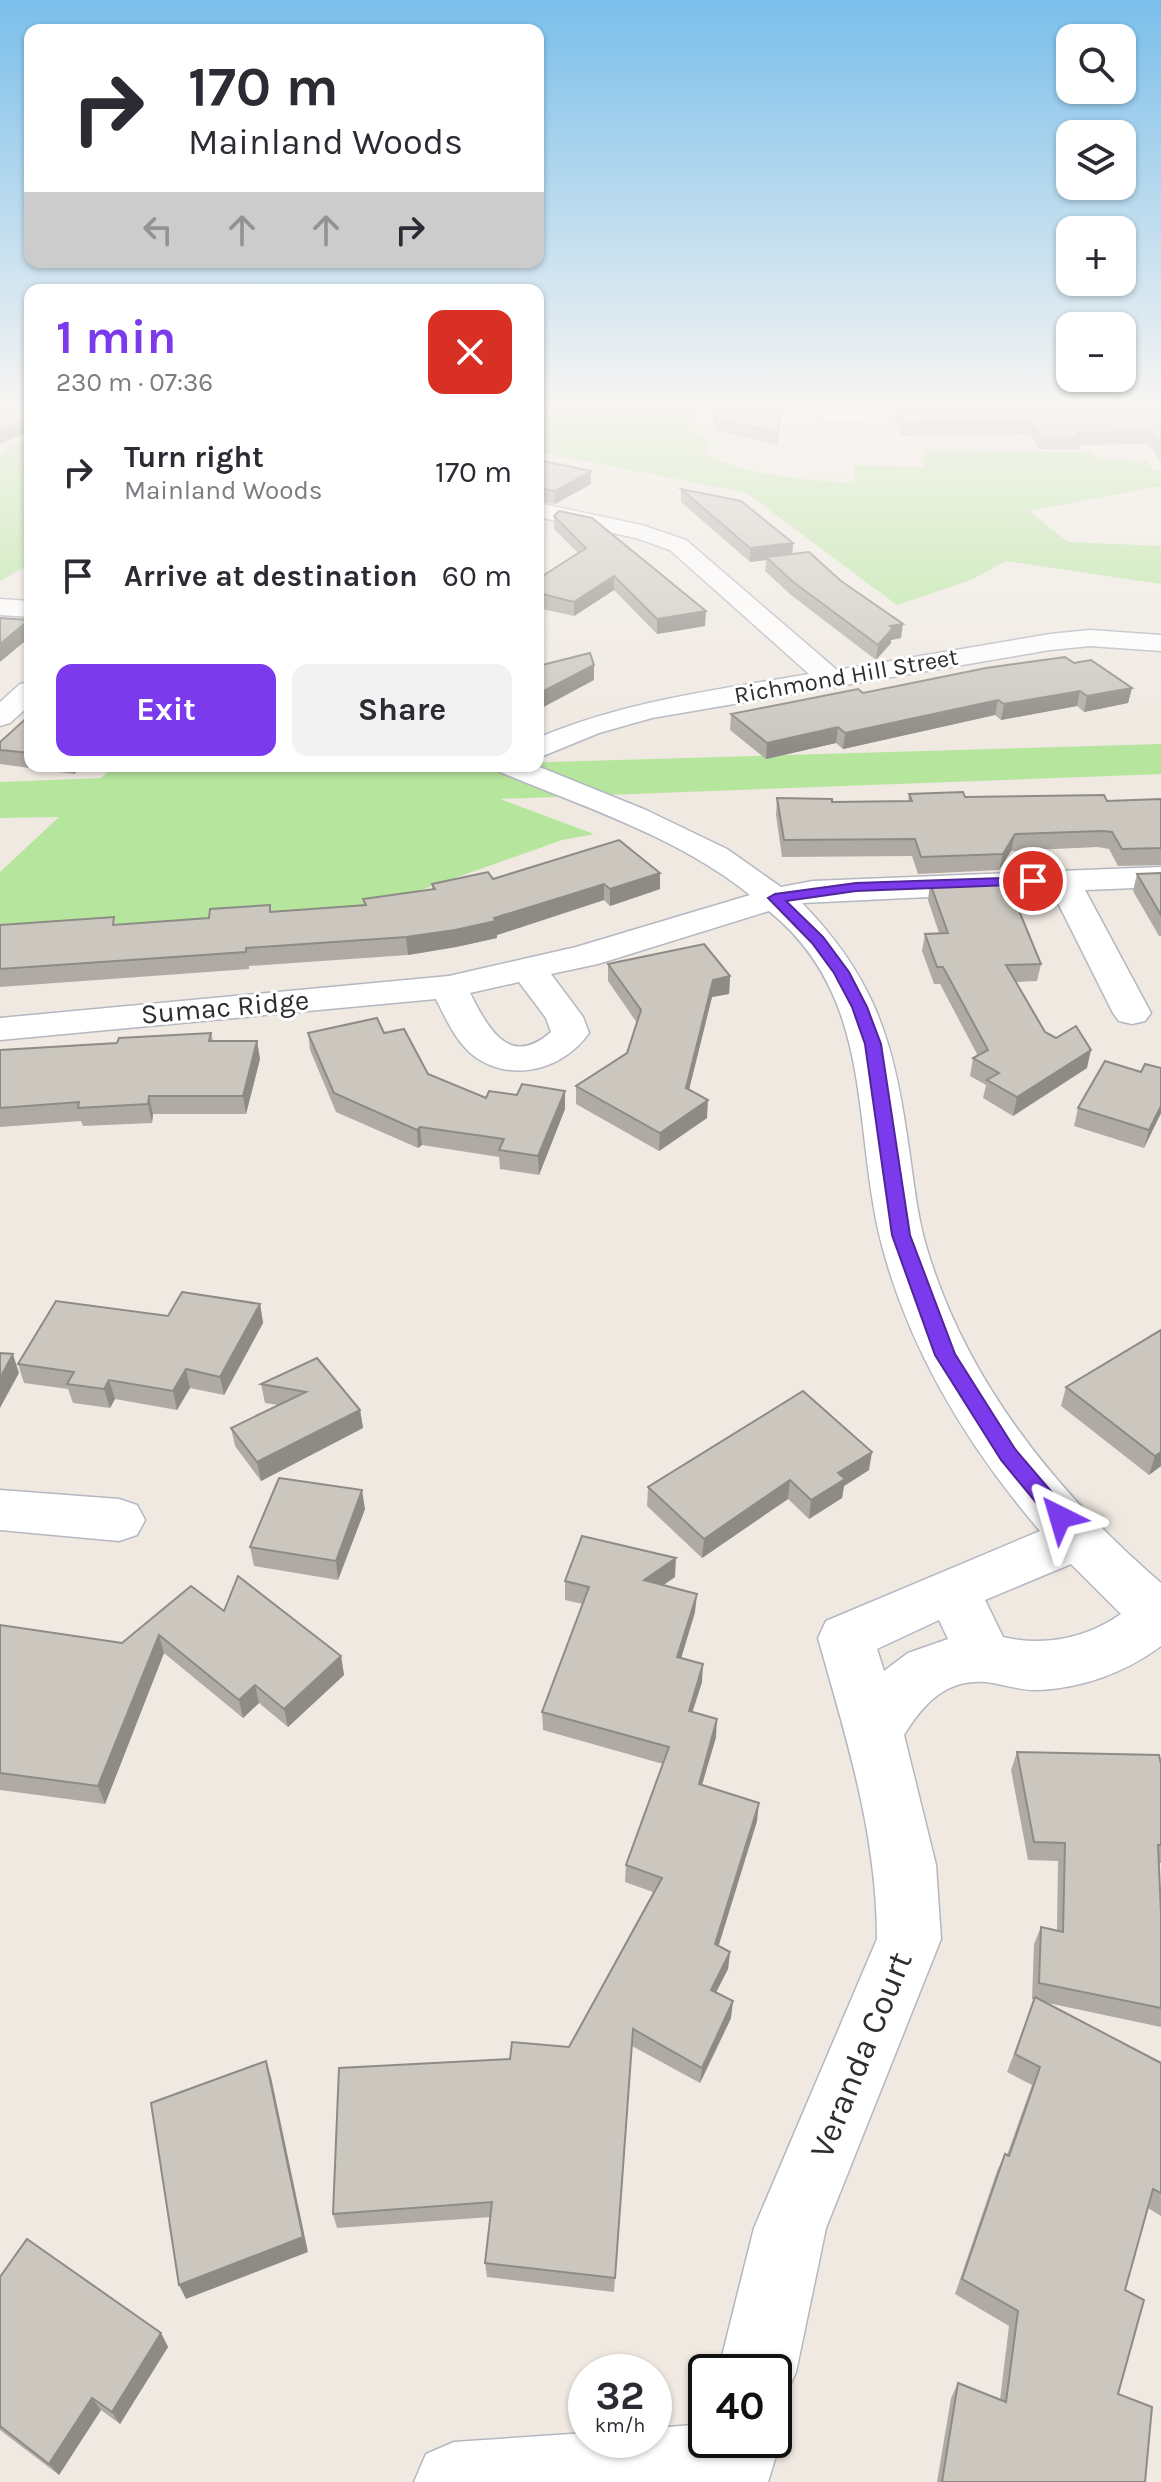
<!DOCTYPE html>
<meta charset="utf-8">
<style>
body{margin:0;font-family:Karla,sans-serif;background:#f2f2f3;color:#2b2b33;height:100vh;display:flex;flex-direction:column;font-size:30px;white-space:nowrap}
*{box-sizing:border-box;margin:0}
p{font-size:26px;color:#7c7c81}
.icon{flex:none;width:44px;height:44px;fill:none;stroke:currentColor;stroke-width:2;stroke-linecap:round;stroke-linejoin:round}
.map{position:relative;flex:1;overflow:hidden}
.details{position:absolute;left:24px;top:284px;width:520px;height:488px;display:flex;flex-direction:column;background:#fff;border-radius:16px;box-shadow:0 2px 6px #0004}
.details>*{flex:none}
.guide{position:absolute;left:24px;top:24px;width:520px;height:244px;border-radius:16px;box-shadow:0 2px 6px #0004;background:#fff;color:#2b2b33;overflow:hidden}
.controls{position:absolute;left:1056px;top:24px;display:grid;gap:16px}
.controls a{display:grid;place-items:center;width:80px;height:80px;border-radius:16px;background:#fff;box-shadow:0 2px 6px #0004;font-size:40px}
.speed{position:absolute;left:568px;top:2354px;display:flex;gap:16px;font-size:40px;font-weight:700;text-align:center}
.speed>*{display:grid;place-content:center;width:104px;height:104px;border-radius:50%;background:#fff;box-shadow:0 2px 6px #0004;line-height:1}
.speed small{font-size:20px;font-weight:400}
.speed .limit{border:4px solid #111;border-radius:12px;background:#fff;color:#111}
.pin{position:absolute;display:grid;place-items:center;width:68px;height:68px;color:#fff;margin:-34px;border:4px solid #fff;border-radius:50%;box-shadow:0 2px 8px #0007}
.me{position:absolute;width:88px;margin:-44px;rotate:320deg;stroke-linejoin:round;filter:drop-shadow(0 0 6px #0008)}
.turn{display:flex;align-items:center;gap:28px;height:168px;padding:0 32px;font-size:36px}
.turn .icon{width:104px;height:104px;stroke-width:2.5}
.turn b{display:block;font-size:56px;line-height:68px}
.lanes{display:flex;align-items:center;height:76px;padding:0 32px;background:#0003;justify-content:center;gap:40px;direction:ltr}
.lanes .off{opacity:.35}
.round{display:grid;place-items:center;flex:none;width:84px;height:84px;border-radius:16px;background:#f2f2f3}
.summary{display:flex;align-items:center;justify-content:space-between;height:136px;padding:0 32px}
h1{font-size:48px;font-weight:700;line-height:60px;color:#7c3aed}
.button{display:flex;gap:16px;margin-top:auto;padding:16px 32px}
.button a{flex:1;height:92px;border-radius:16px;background:#7c3aed;color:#fff;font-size:32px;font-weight:700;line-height:92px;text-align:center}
.button a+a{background:#f2f2f3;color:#2b2b33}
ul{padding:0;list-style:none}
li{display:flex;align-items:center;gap:24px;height:104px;padding:0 32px}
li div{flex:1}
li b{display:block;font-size:30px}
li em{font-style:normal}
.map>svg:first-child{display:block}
.green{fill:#b6e59e}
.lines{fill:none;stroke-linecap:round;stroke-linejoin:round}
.minor-casing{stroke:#b4b7c1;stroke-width:3}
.minor{fill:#fff;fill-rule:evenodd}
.wall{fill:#afaba4}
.shaded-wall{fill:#8e8b86}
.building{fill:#cbc7bf;stroke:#8e8b86;stroke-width:2}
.route{fill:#7c3aed;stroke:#51269a;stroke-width:2}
.labels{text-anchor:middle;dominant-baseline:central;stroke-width:6;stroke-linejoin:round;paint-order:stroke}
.far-street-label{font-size:24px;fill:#2e2e2e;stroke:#fff}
.street-label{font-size:28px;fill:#2e2e2e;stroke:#fff}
.near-street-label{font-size:34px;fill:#2e2e2e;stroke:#fff}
</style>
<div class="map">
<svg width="1161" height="2482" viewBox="0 0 1161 2482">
<rect width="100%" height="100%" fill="#efe9e1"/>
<!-- green -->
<g class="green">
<path d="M538,402H701L693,428L713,446L701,453C757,477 794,479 854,483L853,465L923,467L924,449L1091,452L1096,459L1146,461L1154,470H1161V486L1029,511L1068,542L1161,546V584L1006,561L971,580L897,605L747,493L538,452Z"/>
<path d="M30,439V564L0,581V456L13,445Z"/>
<path d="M1161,744V774L500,799L594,834L562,840L379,905L0,934V872L59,817L0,818V782L101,778L114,766H538V763L550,762Z"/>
</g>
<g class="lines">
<!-- minor casing -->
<g class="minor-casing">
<g id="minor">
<path d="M815,402H835L837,409L954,406L964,412L954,418L829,421L822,419Z"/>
<path d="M538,503L642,525L686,540L837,670L1050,634L1090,630L1161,635V651L1090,646L1050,650L652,718L599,733L538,758V738C625,701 717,690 809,674L670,550L636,538L538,517Z"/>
<path d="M0,599L30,601V617L0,615Z"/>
<path d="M30,682V705L10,723L0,726V702L20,684Z"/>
<path d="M496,766H537L646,810L727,849L781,887L813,881L1161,867V887L1085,890L1151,1013L1145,1021L1132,1024L1119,1021L1113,1013L1052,891L802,903C872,975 893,1037 907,1136C913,1173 916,1213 927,1249C967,1383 1057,1493 1161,1583V1646C1125,1673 1080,1689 1035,1690C1018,1690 1003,1684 986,1682C946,1679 924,1703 904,1735L936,1865L941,1939L826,2228L796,2372L784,2399L774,2403V2372H718L754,2228L877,1939C877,1834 846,1737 818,1638L826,1621L1040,1531C970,1449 913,1357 884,1253C850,1133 879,1000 769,911L598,964L551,974L583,1017L589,1033C564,1069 512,1084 474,1056C456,1042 446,1019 436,999L0,1040V1018L449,976L576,947L750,895C678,837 584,807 500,772ZM519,982L546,1018L551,1032C509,1069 488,1028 470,993ZM1071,1564L1121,1614C1087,1638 1045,1647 1003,1637L985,1600ZM939,1620L948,1639L908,1653L884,1671L877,1649Z"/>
<path d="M0,1490L119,1499L137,1505L145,1520L137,1535L119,1541L0,1530Z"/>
<path d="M706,2424V2440H774V2424L781,2440L768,2482H414L426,2454L454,2442L586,2433V2440H654V2428Z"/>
</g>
</g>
<!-- minor -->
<use href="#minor" class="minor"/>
</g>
<!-- wall -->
<g class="wall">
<path d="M711,402H781L778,445L715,431Z"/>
<path d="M884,402H1042L886,405Z"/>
<path d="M1161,406V461L1148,444L1079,445L1078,450L1038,449L1030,435L902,436L895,423L896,411Z"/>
<path d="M538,460L591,471V484L555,504L538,501Z"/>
<path d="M681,489L793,543L792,554L901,638L891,640V643L876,660L791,595L765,571L766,560L750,562L681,502Z"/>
<path d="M554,516L705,626L657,634L614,590L574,616L538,608V579L578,553L554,529Z"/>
<path d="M1074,663L1132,688L1128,703L1084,712L1077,706L1001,720L995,715L843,749L836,743L766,759L730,730L731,714L863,693Z"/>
<path d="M30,715V766H82L74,774L0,764V750Z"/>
<path d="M909,794L965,797L1107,801L1161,799V865L1118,866L1109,849L1098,847L1011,851L999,870L918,874L912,856L782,857L776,815L777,798L832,802L908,801Z"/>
<path d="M619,840L660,889L610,906L604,900L497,935V938L456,947L408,955L249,966V969L0,987V925H116L209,918L270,905L271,912L364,905L363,899L432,889V884L493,879Z"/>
<path d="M1161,873V936H1159L1133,891L1137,874Z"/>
<path d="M930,883L1041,964L1037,981L1016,982L1045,1032L1087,1068L1013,1116L983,1098L986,1085L970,1076L973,1058L978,1056L940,984H934L922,951L925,934L939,933L928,900Z"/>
<path d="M608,964L730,976L729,994L712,997L689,1089L707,1118L659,1151L576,1104V1086L627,1053L637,1023L608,981Z"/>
<path d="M211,1033L213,1041H257L260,1059L246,1114H153L152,1123L83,1126L81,1121L0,1127V1050L117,1043Z"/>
<path d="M308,1033H384L428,1074L486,1098L565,1109L539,1175L500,1169L499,1157L422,1145L418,1148L336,1112L310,1050Z"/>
<path d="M1078,1108L1161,1113L1144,1148L1074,1126Z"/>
<path d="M260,1304L263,1323L224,1395L190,1388L177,1410L115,1399L110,1408L73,1403L68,1389L24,1383L18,1364L168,1316Z"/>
<path d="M1161,1330V1466L1149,1475L1061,1406L1066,1387Z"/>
<path d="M317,1358L360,1410L363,1428L261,1481L235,1446L231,1428L278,1405L265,1403L261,1384Z"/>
<path d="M869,1470L844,1486L842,1498L809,1519L788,1499L702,1558L647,1506L648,1487Z"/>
<path d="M365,1509L338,1580L254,1566L250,1547Z"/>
<path d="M675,1577L663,1585L695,1612L681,1658L702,1682L692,1712L716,1737L702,1785L757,1821L718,1946L730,1952L728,1969L716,1992L731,2018L700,2083L632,2046L614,2292L487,2277L485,2263L491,2217L337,2228L333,2214L510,2059L569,2047L653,1892L625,1882L626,1865L663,1764L543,1730L542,1712L583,1604L565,1600V1581Z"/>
<path d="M224,1611L341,1656L344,1675L288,1727L259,1703L243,1718L164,1653L105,1804L0,1790V1625L122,1643Z"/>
<path d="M1017,1752L1161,1764V1863H1159L1161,1913V2027L1043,2002L1161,2063V2216L1148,2208L1125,2290L1118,2394L1145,2482H937L951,2398L958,2383L1000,2400L1009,2326L955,2294L997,2171L1005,2154L1007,2155L1032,2085L1007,2072L1034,2000L1032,1999L1034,1944L1041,1927L1057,1930L1058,1861L1028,1860L1011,1770Z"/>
<path d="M0,2277L161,2333L168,2347L120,2424L101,2410L59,2475L0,2430Z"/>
</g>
<!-- shaded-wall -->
<g class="shaded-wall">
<path d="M30,418V431L0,444V431Z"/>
<path d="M591,471V484L555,504V491Z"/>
<path d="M793,543L792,557H766V560L750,562V548Z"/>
<path d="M614,576V590L574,616V602Z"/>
<path d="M706,611L705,626L657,634V619Z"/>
<path d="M29,620L30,637L0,662V644Z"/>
<path d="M903,624L901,638L891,640V643L876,660L878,645L890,626Z"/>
<path d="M594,665V680L538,710V694Z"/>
<path d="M1132,688L1128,703L1084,712L1087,696Z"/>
<path d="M1080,691L1077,706L1001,720L1004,704Z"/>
<path d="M998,700L995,715L843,749L845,733Z"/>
<path d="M838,727L836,743L766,759L767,743Z"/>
<path d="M73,766H82L74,774Z"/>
<path d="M1015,834L1011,851L999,870L1003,854Z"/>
<path d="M660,873V889L610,906V889Z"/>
<path d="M604,884V900L497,935V938L456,947L408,955L406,937L494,918Z"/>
<path d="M730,976L729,994L712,997L685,1106L686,1088L713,980Z"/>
<path d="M257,1041L260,1059L246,1114L243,1096Z"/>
<path d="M1091,1050L1087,1068L1013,1116L1017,1097Z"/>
<path d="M565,1091V1109L539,1175L538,1156Z"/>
<path d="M149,1096L153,1114L152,1123L148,1104Z"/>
<path d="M708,1100L707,1118L659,1151L660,1133Z"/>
<path d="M1161,1106V1113L1144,1148L1149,1130Z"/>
<path d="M420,1127L422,1145L418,1148L417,1130Z"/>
<path d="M260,1304L263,1323L224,1395L220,1377Z"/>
<path d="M13,1354L19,1373L0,1408V1378Z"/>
<path d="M186,1369L190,1388L177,1410L173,1391Z"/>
<path d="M109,1380L115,1399L110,1408L104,1389Z"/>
<path d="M360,1410L363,1428L261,1481L257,1462Z"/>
<path d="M872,1452L869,1470L844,1486L842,1498L809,1519L811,1500L838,1473Z"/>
<path d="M1161,1452V1466L1149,1475L1155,1456Z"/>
<path d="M790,1480L788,1499L702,1558L704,1539Z"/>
<path d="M362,1490L365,1509L338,1580L336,1561Z"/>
<path d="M676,1558L675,1577L643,1599L644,1580Z"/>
<path d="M697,1594L695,1612L676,1675L677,1657Z"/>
<path d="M159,1635L164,1653L105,1804L98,1786Z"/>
<path d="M341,1656L344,1675L288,1727L284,1709Z"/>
<path d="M703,1664L702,1682L687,1729L689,1711Z"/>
<path d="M255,1685L259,1703L243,1718L239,1700Z"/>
<path d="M717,1719L716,1737L697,1802L699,1784Z"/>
<path d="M759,1803L757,1821L714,1961L715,1944Z"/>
<path d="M730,1952L728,1969L709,2006L711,1990Z"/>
<path d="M733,2001L731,2018L700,2083L702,2068Z"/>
<path d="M266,2061L271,2077L308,2252L186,2299L179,2285Z"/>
<path d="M161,2333L168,2347L120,2424L112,2412Z"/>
<path d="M92,2398L101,2410L59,2475L49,2464Z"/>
</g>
<!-- building -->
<g class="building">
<path d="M0,402H30V418L0,431Z"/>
<path d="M714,402H781L778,433L716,419Z"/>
<path d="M1161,406V445L1150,432L1077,433L1081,438H1040L1032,423L903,424L896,411Z"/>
<path d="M538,460L591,471L555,491L538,488Z"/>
<path d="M681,489L741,501L793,543L750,548Z"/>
<path d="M559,511L592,518L706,611L657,619L614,576L574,602L538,593V579L586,548L554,516Z"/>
<path d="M809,552L841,581L903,624L890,626L893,628L878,645L792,581L766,557Z"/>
<path d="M0,618L29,620L0,644Z"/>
<path d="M590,653L594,665L538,694V666Z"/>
<path d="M1065,657L1074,663L1091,660L1132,688L1087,696L1080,691L1004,704L998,700L845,733L838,727L767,743L731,714L858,689L863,693L986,668Z"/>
<path d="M30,715V753L0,750V742Z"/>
<path d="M963,792L965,797L1104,795L1107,801L1161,799V848L1122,849L1112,832L1102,831L1015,834L1003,854L921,857L915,839L784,840L777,798L832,799V802L912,801L909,794Z"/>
<path d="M619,840L660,873L610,889L604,884L494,918L496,921L455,930L406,937L246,948V952L0,969V925L114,917L113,925L209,918L210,909L270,905V912L366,905L363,899L435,889L432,884L488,872L493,879Z"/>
<path d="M1161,873V915L1137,874Z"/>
<path d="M1006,879L1041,964L1006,965L1045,1032L1056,1038L1076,1026L1091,1050L1017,1097L987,1080L999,1073L973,1058L988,1050L943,967H937L925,934L948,933L930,883Z"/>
<path d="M704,944L730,976L713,980L686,1088L708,1100L660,1133L576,1086L627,1053L641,1010L608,964Z"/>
<path d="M377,1018L384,1033L404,1029L428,1074L486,1098L489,1091L517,1095L522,1084L565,1091L538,1156L499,1150L504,1139L420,1127L417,1130L334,1093L308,1033Z"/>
<path d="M211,1033L209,1041H257L243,1096H149L148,1104L78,1108L79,1102L0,1108V1050L117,1043L119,1038Z"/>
<path d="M1105,1061L1141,1072L1145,1064L1161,1068V1106L1149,1130L1078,1108Z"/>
<path d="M182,1292L260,1304L220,1377L186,1369L173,1391L109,1380L104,1389L67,1384L74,1372L18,1364L56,1301L168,1316Z"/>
<path d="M1161,1330V1452L1155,1456L1066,1387Z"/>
<path d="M0,1353L13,1354L0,1378Z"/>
<path d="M317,1358L360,1410L257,1462L231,1428L306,1392L261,1384Z"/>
<path d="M803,1391L872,1452L838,1473L845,1479L811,1500L790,1480L704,1539L648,1487Z"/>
<path d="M279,1478L362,1490L336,1561L250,1547Z"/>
<path d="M582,1536L676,1558L644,1580L697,1594L677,1657L703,1664L689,1711L717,1719L699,1784L759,1803L715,1944L730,1952L711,1990L733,2001L702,2068L633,2029L615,2278L485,2263L492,2202L333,2214L339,2068L510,2059L512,2042L569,2047L662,1878L626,1865L669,1747L542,1712L589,1587L565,1581Z"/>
<path d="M238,1576L341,1656L284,1709L255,1685L239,1700L159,1635L98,1786L0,1773V1625L122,1643L191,1586L224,1611Z"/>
<path d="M1017,1752L1159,1755L1161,1764V1845H1158L1161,1913V2008L1039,1983L1041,1927L1063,1932L1065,1843L1034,1842Z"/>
<path d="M1035,1997L1161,2063V2193L1153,2189L1125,2290L1144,2300L1118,2394L1152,2407L1145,2482H942L958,2383L1006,2402L1018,2311L962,2279L1005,2154L1009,2156L1040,2067L1015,2054Z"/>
<path d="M266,2061L303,2237L179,2285L151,2103Z"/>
<path d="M27,2239L161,2333L112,2412L92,2398L49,2464L0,2426V2277Z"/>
</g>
<!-- sky -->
<linearGradient id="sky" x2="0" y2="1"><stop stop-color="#7abfeb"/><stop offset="0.54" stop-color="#f8f5f2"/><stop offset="1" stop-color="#f8f5f2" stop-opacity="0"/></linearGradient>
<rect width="1161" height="750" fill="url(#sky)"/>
<!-- route -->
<path class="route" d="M1033,877L1040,881L1038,884L856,891L786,901L823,937L849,972L867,1007L881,1044L910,1235L955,1354L1015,1449L1068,1511L1071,1517L1068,1523L1060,1525L1053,1523L1001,1460L935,1355L892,1235L865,1044L852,1007L834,973L812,943L768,898L775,894L856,883Z"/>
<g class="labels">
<!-- far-street labels -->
<g class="far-street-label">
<text transform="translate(846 676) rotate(-10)">Richmond Hill Street</text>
</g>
<!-- street labels -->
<g class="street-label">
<text transform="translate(225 1007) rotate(-5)">Sumac Ridge</text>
</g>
<!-- near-street labels -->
<g class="near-street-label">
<text transform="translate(861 2055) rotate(-68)">Veranda Court</text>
</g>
</g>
</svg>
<div class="controls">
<a><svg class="icon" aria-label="search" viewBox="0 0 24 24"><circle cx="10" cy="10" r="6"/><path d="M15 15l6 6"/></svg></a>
<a><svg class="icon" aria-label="layers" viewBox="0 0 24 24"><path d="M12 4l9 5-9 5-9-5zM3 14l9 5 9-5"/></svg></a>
<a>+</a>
<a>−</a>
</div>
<div class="speed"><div>32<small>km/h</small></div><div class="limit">40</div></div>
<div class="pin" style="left:1033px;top:881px;background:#d93025"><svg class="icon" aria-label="arrive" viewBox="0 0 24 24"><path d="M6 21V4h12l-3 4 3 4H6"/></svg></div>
<svg class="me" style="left:1060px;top:1517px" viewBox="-20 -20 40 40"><path d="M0-17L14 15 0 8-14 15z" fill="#7c3aed" stroke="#fff" stroke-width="4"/></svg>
<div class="guide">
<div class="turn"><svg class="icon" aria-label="right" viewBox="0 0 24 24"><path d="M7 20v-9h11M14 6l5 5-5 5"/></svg><div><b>170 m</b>Mainland Woods</div></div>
<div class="lanes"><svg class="icon off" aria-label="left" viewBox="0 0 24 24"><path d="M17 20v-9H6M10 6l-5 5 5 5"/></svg><svg class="icon off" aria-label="ahead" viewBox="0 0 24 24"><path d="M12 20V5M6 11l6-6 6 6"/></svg><svg class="icon off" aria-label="ahead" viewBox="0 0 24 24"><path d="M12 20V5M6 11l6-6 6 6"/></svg><svg class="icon" aria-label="right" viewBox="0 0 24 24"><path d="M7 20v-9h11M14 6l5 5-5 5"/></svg></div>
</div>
<section class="details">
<div class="summary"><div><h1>1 min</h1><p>230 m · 07:36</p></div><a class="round" style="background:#d93025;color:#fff"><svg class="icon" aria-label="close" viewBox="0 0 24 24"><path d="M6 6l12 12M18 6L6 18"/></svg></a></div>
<ul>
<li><svg class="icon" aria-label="right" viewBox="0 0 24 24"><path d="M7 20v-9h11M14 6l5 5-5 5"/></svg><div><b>Turn right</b><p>Mainland Woods</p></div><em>170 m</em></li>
<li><svg class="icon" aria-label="arrive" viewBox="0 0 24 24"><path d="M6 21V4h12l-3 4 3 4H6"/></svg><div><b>Arrive at destination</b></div><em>60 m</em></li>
</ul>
<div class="button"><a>Exit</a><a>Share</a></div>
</section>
</div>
